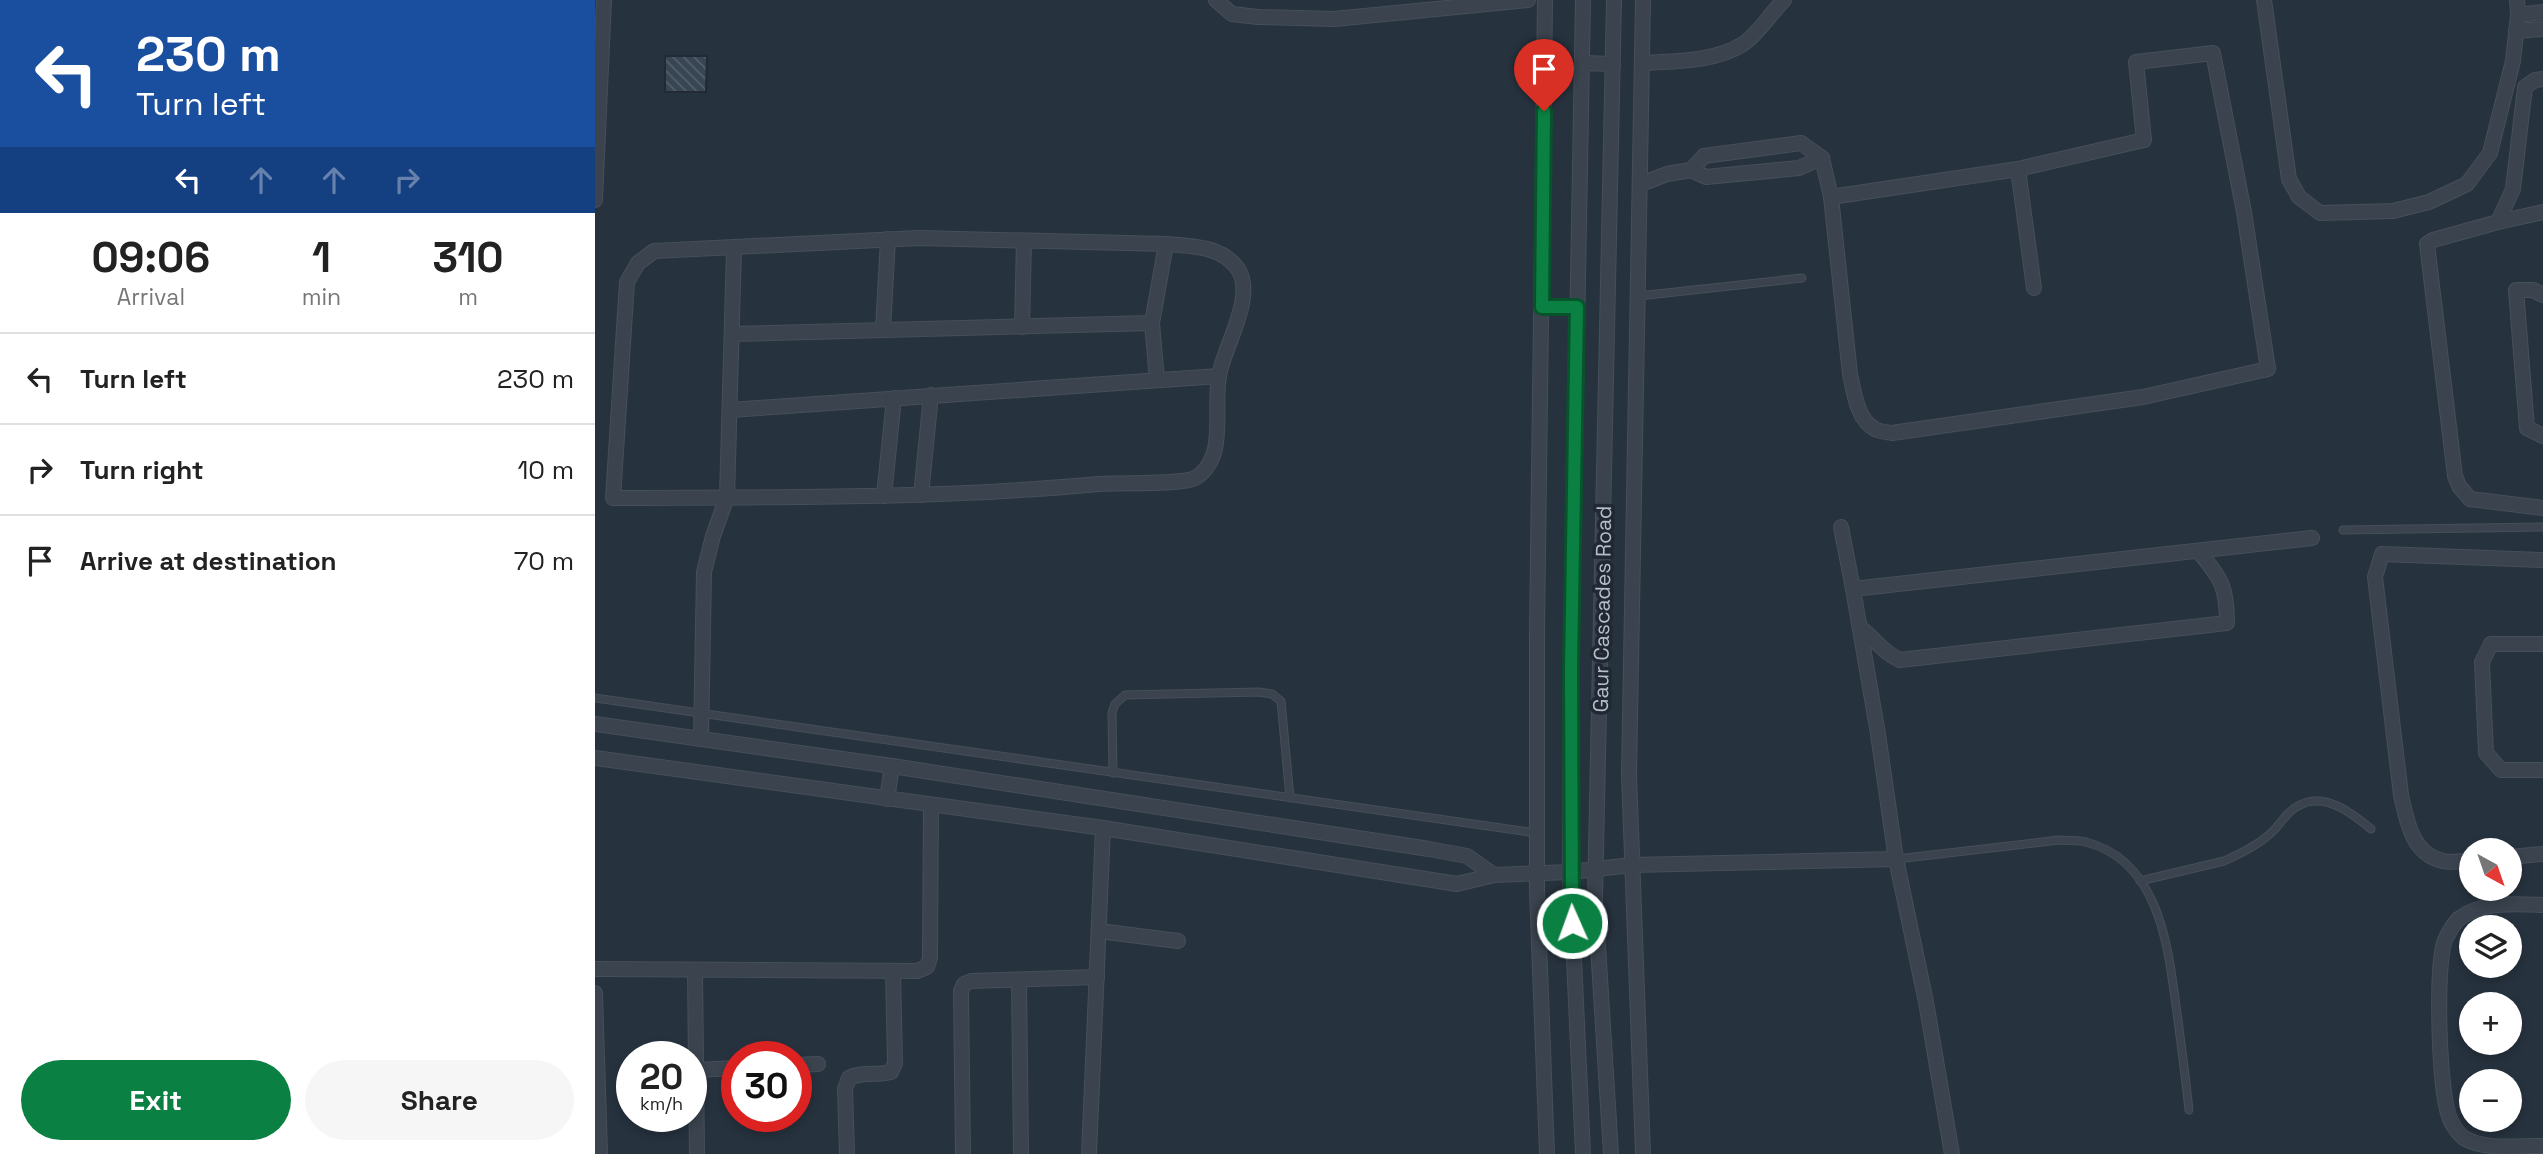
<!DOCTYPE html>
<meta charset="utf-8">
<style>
body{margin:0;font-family:"Space Grotesk",sans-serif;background:#f6f6f6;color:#222;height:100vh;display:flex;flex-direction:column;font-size:26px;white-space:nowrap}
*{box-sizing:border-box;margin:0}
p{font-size:23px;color:#767676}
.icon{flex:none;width:38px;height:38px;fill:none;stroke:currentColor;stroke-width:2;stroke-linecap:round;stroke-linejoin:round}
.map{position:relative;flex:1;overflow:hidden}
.sheet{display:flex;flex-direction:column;background:#fff;width:595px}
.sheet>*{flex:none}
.hud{background:#1a4fa0;color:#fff;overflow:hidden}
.needle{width:46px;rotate:140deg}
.fabs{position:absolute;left:1864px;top:838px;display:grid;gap:14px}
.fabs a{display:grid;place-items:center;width:63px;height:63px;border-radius:50%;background:#fff;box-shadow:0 4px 10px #0003;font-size:35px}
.speed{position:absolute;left:21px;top:1041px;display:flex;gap:14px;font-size:35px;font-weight:700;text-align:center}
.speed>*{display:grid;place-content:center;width:91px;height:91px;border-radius:50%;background:#fff;box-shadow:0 4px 10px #0003;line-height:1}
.speed small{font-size:18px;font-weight:400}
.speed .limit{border:10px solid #d22;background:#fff;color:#111}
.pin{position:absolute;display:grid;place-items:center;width:60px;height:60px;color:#fff;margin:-72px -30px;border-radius:50% 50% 50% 0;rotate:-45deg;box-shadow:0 0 7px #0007}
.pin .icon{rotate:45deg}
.me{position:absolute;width:77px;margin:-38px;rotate:358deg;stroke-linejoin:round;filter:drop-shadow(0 0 5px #0008)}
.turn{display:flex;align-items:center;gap:24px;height:147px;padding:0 21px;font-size:32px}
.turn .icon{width:91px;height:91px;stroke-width:2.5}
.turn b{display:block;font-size:49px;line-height:60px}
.lanes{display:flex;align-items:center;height:66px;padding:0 21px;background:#0003;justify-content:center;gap:35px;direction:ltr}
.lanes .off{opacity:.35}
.eta{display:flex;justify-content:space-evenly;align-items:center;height:119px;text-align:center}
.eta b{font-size:42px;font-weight:600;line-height:49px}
.cta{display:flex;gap:14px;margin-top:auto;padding:14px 21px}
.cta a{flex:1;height:80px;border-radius:42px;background:#0b8043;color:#fff;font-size:28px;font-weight:600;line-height:80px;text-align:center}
.cta a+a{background:#f6f6f6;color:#222}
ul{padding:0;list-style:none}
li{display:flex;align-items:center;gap:21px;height:91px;padding:0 21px;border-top:2px solid #e0e0e0}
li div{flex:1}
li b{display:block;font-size:26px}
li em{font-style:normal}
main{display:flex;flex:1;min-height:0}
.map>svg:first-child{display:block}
.building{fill:url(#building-back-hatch);stroke:#212a35;stroke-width:2}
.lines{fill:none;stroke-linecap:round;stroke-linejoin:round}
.service-casing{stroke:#464f5a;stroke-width:9}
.minor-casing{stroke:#464f5a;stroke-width:16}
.service{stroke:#3a434e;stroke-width:7}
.minor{stroke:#3a434e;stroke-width:14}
.route-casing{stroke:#07532c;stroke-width:18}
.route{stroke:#0b8043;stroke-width:12}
.labels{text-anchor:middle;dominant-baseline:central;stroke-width:7;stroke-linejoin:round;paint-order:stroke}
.street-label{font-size:21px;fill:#b6bec9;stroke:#1f2833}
</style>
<main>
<section class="sheet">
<div class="hud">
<div class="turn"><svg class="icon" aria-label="left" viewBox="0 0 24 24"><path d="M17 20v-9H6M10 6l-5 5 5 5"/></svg><div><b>230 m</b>Turn left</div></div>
<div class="lanes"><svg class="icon" aria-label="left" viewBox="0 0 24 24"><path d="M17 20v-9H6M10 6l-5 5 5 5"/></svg><svg class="icon off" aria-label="ahead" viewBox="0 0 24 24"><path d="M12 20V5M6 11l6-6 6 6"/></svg><svg class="icon off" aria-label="ahead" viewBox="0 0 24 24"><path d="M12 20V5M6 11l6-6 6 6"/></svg><svg class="icon off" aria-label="right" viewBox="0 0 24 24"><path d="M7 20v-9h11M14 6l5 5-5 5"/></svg></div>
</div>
<div class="eta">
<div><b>09:06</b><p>Arrival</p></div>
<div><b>1</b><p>min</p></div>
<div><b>310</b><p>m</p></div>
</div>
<ul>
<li><svg class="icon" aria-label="left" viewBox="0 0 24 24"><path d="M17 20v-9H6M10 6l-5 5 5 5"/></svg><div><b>Turn left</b></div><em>230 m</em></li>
<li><svg class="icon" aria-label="right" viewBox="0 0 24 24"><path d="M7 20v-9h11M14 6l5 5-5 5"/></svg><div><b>Turn right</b></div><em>10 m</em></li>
<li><svg class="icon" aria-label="arrive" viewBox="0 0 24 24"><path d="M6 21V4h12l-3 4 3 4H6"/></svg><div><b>Arrive at destination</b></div><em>70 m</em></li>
</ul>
<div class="cta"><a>Exit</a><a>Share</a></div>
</section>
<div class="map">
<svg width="1948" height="1154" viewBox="0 0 1948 1154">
<defs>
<pattern id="building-back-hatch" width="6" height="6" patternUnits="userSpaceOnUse" patternTransform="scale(1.75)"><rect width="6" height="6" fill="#384654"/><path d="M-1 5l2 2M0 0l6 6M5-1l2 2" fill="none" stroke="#535f6b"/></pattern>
</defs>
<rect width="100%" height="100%" fill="#26323e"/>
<!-- building -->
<path class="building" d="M70,56H112L111,92H70Z"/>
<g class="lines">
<!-- service casing -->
<g class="service-casing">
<g id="service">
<path d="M1044,296L1207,278"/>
<path d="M1748,530L1948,527"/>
<path d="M0,698L942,833"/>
<path d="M518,773L517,713L520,704L530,695L664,692L677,694L686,701L695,798"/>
<path d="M1302,859L1464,840C1473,841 1482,840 1491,842C1561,860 1572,939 1580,998C1585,1035 1590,1073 1594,1110"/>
<path d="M1545,881L1629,861C1645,854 1663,845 1676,833C1685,825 1691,812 1703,806C1729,791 1757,813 1776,829"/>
</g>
</g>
<!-- minor casing -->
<g class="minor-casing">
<g id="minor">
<path d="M621,0L637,14L663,17L739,19L933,0"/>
<path d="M950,0L942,633V890L952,1154"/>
<path d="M1048,0L1034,774L1048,1154"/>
<path d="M1669,0L1694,179L1704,197L1725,213L1798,211L1834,202L1872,184L1895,153L1918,61L1923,15L1922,0"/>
<path d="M1923,15L1948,12"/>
<path d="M1921,31L1948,29"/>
<path d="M987,63L1018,64"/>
<path d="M1048,63C1079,61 1120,62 1148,44C1164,33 1175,14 1189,0"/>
<path d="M1948,79L1940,80L1930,87L1918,189L1903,222L1948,212"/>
<path d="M1096,170L1109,156L1206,143L1227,158L1236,197L1255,374C1259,392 1262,420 1280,429C1285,432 1292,432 1297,433L1548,397L1673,369L1649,212L1618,53L1541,62L1549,140L1423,169L1439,288"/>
<path d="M1046,184L1072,174L1096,170L1111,177L1204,168L1227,158"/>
<path d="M1236,197L1423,169"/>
<path d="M0,200L9,0"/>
<path d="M1903,222L1838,240L1832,244L1860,476L1864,486L1875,499L1948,508"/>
<path d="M324,238L571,244C597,246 627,246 643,269C661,297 629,346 624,376C620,400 625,426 620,449C617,462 607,478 594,480C565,485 533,482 504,484C342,499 180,497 18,498L32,282L43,263L59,251Z"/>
<path d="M1948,295L1938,290H1921L1932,428L1948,436"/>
<path d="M947,307H982"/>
<path d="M557,323L571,244"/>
<path d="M427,327L429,241"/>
<path d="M288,330L293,239"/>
<path d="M137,334L557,323L562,380"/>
<path d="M135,410L624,376"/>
<path d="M326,495L336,395"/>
<path d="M289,496L299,398"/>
<path d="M1246,527L1258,589"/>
<path d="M1265,628C1280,638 1288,653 1305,660L1632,623C1632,587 1626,578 1604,552"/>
<path d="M1948,644H1896L1887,662L1891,753L1906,770H1948"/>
<path d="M0,724L297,766L834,849L872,856L899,875"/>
<path d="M106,739L109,572L118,536L132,497L139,249"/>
<path d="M0,758L508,828L862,884L899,875L975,872L1037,865L1301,859"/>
<path d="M292,799L297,766"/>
<path d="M1914,857L1948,854"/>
<path d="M1876,860C1867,861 1856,863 1848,861C1817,854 1812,822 1806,795L1780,577L1787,554L1948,560"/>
<path d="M1948,905C1922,904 1887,901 1865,918C1859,922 1853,934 1850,940C1840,967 1844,1089 1854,1116C1856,1123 1863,1134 1869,1138C1891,1151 1923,1145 1948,1146"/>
<path d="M504,931L583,941"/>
<path d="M0,969L322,971L332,967L335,958L336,805"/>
<path d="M100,970L102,1154"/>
<path d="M424,980L426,1154"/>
<path d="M0,993L5,1154"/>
<path d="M201,1065L223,1064"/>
<path d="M101,1070L142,1068"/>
<path d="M252,1154L250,1089L254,1078C268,1071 281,1076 296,1072L300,1063L298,971"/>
<path d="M368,1154L366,991L369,984L376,981L502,977"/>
<path d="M494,1154L508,828"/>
<path d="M988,1154L975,872L976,668L988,0"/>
<path d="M1016,1154L1000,898L1019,0"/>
<path d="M1357,1154L1331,1002L1301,859L1283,734L1258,589L1717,538"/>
</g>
</g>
<!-- service -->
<use href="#service" class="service"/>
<!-- minor -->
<use href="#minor" class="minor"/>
</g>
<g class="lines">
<!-- route casing -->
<g class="route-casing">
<path id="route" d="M949,111L947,307H982L976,668L977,923"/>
</g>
<!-- route -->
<use href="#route" class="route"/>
</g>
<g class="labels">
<!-- street labels -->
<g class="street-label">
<text transform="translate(1007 609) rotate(-89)">Gaur Cascades Road</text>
</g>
</g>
</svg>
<div class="fabs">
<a><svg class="needle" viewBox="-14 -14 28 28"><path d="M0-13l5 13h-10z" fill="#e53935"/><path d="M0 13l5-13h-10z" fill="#767676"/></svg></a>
<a><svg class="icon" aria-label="layers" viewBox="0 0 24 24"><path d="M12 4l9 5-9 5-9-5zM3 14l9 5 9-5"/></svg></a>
<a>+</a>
<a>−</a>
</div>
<div class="speed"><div>20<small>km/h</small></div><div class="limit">30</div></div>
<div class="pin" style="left:949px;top:111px;background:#d93025"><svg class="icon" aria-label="arrive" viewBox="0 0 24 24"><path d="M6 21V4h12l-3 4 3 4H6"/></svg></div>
<svg class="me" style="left:977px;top:923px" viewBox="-20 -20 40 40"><circle r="17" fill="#0b8043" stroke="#fff" stroke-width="3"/><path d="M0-11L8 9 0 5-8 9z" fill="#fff"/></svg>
</div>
</main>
